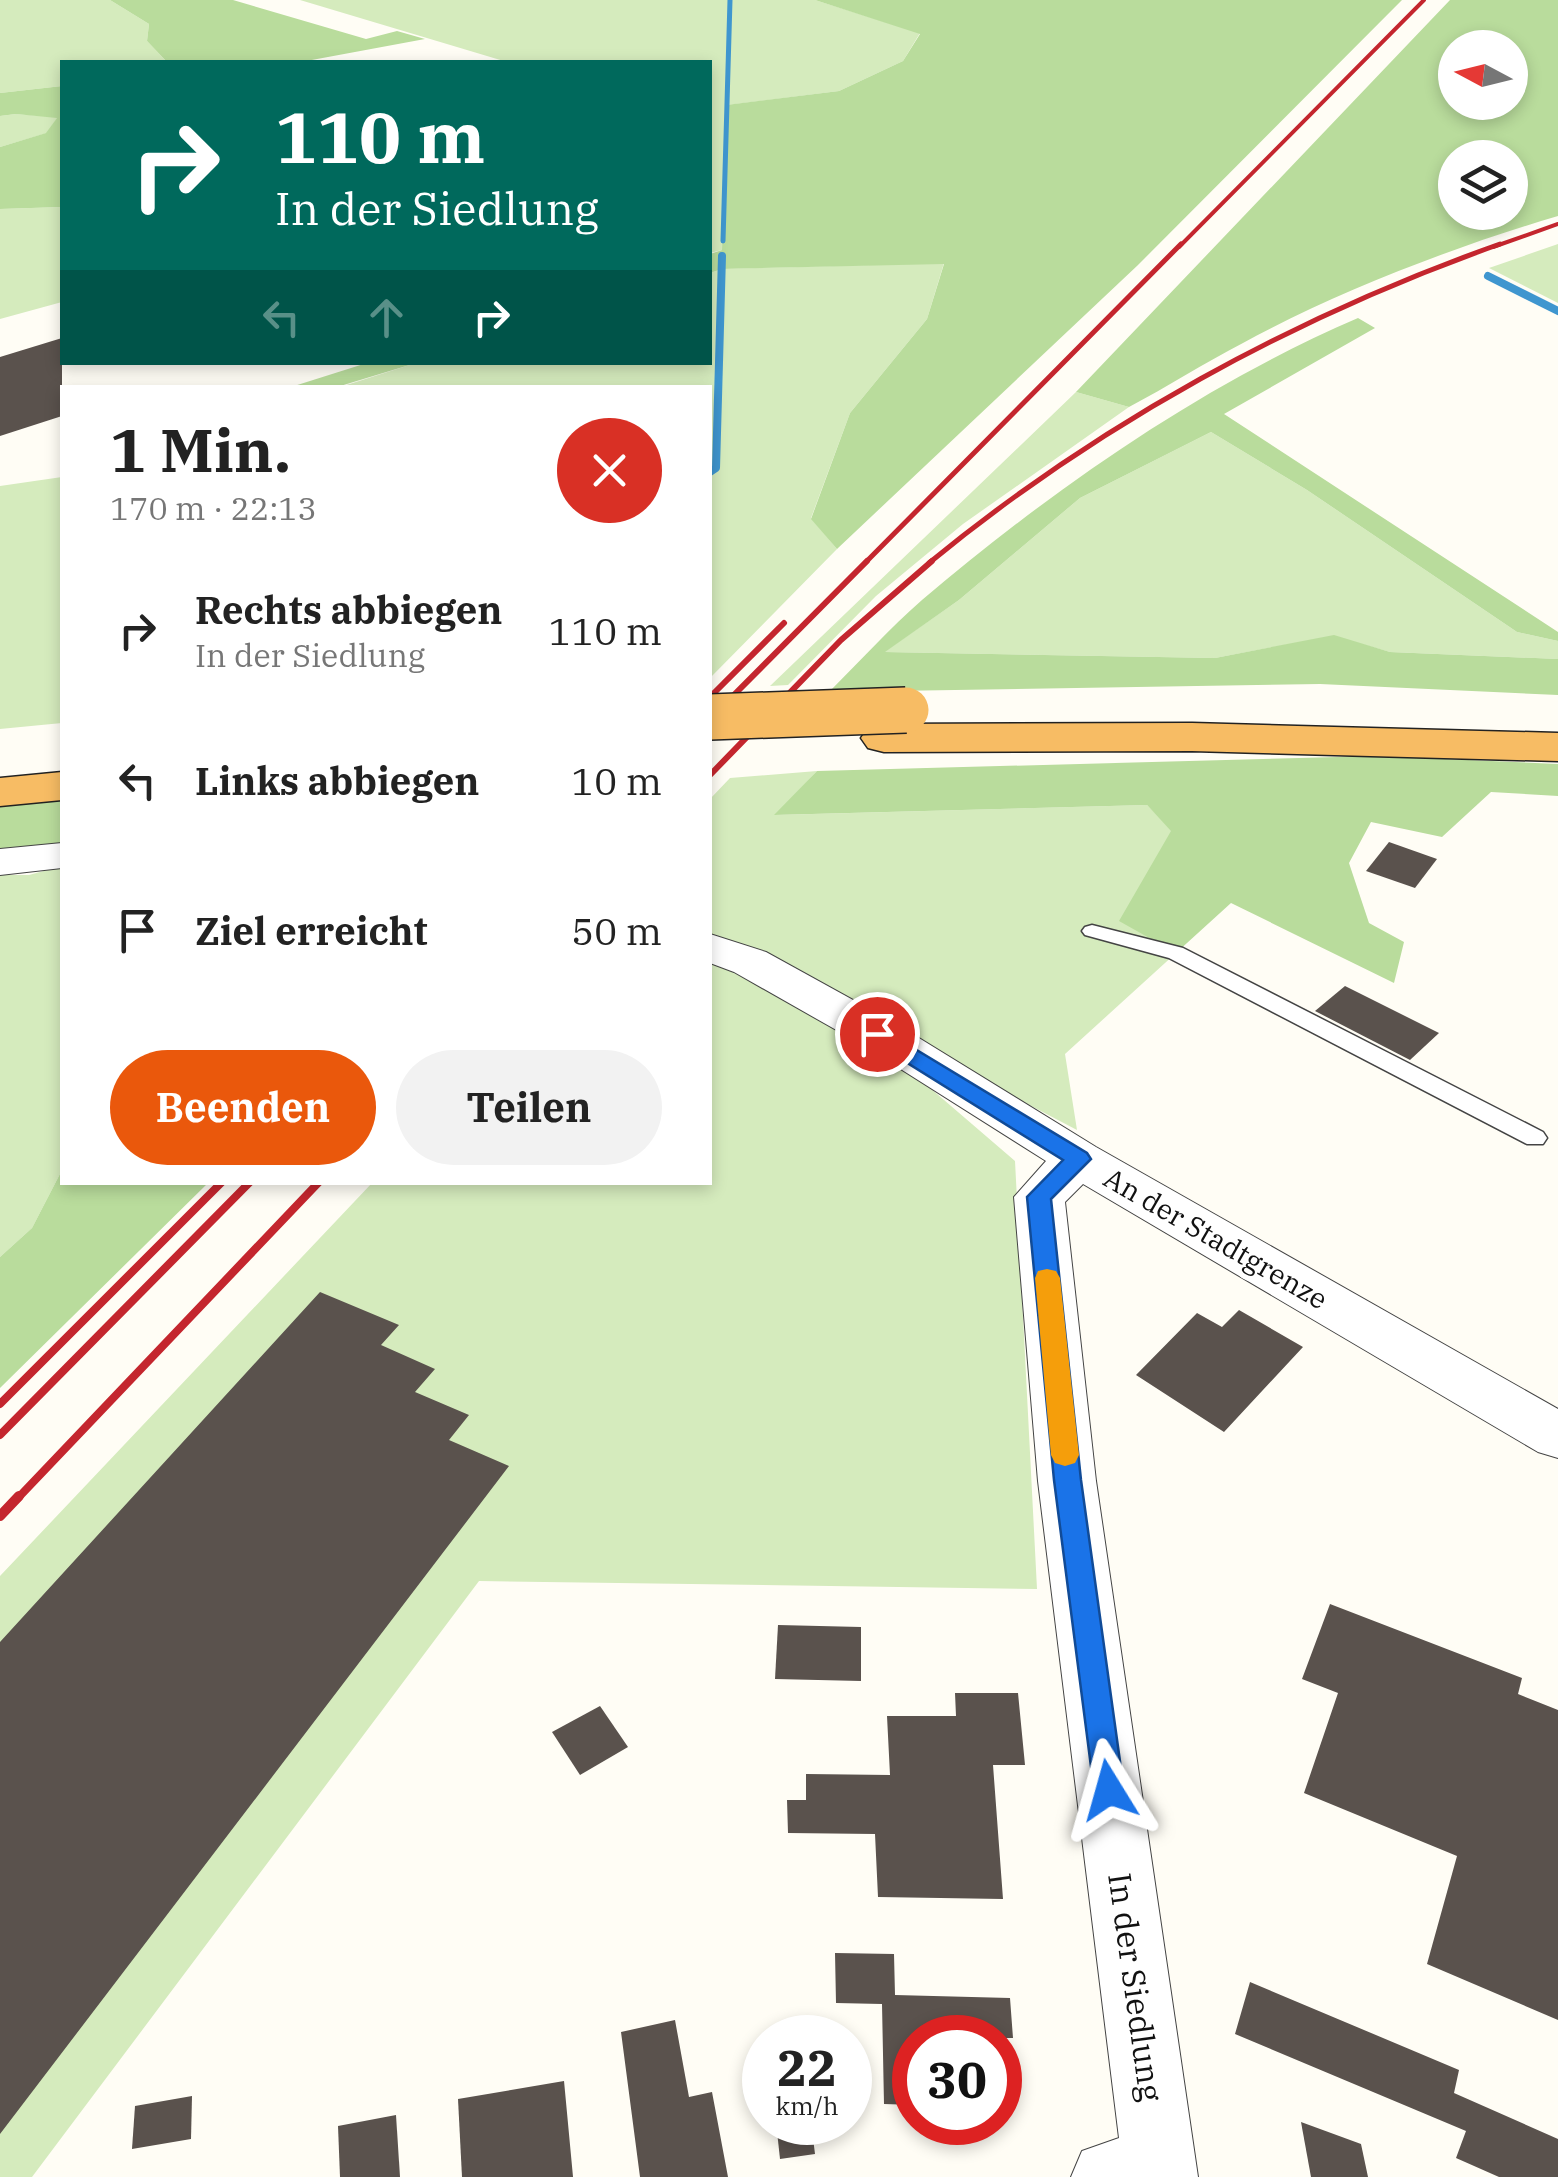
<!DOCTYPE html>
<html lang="de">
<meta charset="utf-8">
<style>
body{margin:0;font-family:"IBM Plex Serif",serif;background:#f2f2f2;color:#222;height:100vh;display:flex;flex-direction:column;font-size:38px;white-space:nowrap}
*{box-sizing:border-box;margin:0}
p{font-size:32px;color:#767676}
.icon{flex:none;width:55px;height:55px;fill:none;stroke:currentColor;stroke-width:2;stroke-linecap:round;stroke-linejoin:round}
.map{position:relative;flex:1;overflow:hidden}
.drawer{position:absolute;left:60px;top:385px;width:652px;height:800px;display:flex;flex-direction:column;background:#fff;border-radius:0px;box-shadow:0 5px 15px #0003}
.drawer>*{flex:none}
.guide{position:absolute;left:60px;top:60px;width:652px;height:305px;border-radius:0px;box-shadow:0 5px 15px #0003;background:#00695c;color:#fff;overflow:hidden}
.needle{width:65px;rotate:277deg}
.buttons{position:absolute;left:1438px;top:30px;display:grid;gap:20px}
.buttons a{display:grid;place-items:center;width:90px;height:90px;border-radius:50%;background:#fff;box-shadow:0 5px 15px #0003;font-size:50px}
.speed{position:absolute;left:742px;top:2015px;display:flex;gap:20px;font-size:50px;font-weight:700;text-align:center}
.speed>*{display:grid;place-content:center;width:130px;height:130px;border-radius:50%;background:#fff;box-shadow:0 5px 15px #0003;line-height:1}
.speed small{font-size:25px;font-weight:400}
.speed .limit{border:15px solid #d22;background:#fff;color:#111}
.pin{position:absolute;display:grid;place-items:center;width:85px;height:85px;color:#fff;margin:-42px;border:5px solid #fff;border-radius:50%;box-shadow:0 2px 10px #0007}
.me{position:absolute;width:110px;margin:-55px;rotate:352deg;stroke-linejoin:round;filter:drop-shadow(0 0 8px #0008)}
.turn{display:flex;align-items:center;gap:35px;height:210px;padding:0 50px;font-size:45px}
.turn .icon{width:130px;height:130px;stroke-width:2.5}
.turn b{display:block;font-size:70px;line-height:85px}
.lanes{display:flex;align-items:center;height:95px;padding:0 50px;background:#0003;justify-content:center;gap:50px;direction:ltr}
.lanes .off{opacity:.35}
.round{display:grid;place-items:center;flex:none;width:105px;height:105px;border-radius:52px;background:#f2f2f2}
.summary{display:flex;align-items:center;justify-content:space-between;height:170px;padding:0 50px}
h1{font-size:60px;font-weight:800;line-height:75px}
.action{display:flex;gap:20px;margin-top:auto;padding:20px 50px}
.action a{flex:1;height:115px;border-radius:60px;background:#ea580c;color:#fff;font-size:40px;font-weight:800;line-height:115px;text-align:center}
.action a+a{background:#f2f2f2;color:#222}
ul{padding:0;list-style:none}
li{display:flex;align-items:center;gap:30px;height:150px;padding:0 50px}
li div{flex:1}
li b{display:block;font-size:38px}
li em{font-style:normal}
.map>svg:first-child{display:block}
.green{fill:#d5ebbd}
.forest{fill:#b9dc9c;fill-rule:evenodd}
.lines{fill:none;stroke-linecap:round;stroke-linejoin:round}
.stream-far1{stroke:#3f96cf;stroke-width:5}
.stream{stroke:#3f96cf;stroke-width:8}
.building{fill:#5a524d}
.service-casing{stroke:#444;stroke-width:3}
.minor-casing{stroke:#444;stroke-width:2}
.trunk-casing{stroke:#222;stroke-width:3}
.service{fill:#fff;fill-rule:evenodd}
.minor{fill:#fff;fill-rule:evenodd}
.trunk{fill:#f7bc64;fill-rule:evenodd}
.rail-far4{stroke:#c4262e;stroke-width:4}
.rail-far3{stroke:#c4262e;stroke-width:5}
.rail-far2{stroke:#c4262e;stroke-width:6}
.rail-far1{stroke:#c4262e;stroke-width:8}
.rail{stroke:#c4262e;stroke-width:10}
.trunk-bridge-casing{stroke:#222;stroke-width:48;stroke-linecap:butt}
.trunk-bridge{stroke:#f7bc64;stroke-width:45}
.route{fill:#1a73e8;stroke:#114b97;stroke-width:2.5}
.slow{fill:#f59e0b}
.labels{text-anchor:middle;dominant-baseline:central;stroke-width:10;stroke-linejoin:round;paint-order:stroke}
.street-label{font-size:28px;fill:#111;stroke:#fff}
.near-street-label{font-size:32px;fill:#111;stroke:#fff}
</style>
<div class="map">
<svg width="1558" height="2177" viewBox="0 0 1558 2177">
<rect width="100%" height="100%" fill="#fffdf5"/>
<!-- green -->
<g class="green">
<path d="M0,0H110L149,24L147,41L167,62H62V86L0,93Z"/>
<path d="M300,0H815L920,33L903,61L839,91L727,105L722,250L710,253V62H507Z"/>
<path d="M16,114L58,117L47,133L0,147V116Z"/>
<path d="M62,207V302L0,319V209Z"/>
<path d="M1558,244V303L1489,268Z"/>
<path d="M944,263L927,319L850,413L811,518L837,549L710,678V388H337L416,363L710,362V273L722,269Z"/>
<path d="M1076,392L1129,407L963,524L876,596L788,685L770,686Z"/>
<path d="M1211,432L1307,490L1517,632L1558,641V659L1390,652L1333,636L1215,658L884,652L959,600L1080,498Z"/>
<path d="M62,477V723L0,729V486Z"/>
<path d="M817,771L776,815L1147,805L1172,831L1176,953L1065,1054L1077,1130L710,937V799L730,778Z"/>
<path d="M62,866V1170L32,1228L0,1257V875H29Z"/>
<path d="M710,961L736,971L901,1063L1015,1161L1037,1589L479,1581L32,2177H0V1576L372,1183L710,1182Z"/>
</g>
<!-- forest -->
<g class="forest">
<path d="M110,0H233L366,39L397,31L425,39L301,62H167L147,41L149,24Z"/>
<path d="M815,0H1402L1138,265L837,549L811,519L850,413L927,319L944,264L722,269L710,273V254L722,250L726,105L839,91L903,61L920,34Z"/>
<path d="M1450,0H1558V216C1456,246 1336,292 1243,343C1204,363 1167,387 1129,407L1076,392ZM1455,48H1510V102H1455ZM1455,158H1510V212H1455Z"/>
<path d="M62,86V207L0,209V147L46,133L57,118L16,114L0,116V93Z"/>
<path d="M1358,318L1375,328L1224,414L1558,632V641L1517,632L1307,490L1211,432L1080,498L959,600L885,652L1215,658L1334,635L1390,652L1558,659V695L1320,684L829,692C860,661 890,628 922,600C1053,489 1200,386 1358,318Z"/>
<path d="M370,362L416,363L337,387H291Z"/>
<path d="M1376,756L1558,764V796L1491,792L1442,837L1371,822L1349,863L1369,923L1404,942L1394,983L1231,903L1176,953L1119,921L1171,831L1147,805L774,815L817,771Z"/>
<path d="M62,798V846L0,852V804Z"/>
<path d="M62,1170V1182L208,1183L0,1388V1257L32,1228Z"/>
</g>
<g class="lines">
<!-- stream-far1 -->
<path class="stream-far1" d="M723,241L730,0"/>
<!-- stream -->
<g class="stream">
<path d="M1488,276L1558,311"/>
<path d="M710,472L716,468L722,256"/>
</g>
</g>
<!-- building -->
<g class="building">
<path d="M62,338V416L0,436V357Z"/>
<path d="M1389,842L1437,859L1415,888L1366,871Z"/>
<path d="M1345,986L1439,1033L1410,1060L1315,1011Z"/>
<path d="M320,1292L399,1325L381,1345L435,1369L415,1392L469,1415L449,1440L509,1466L0,2134V1642Z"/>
<path d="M1239,1310L1303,1347L1224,1432L1136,1375L1197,1313L1222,1327Z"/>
<path d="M1330,1604L1522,1678L1518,1694L1558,1710V2020L1427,1964L1457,1856L1304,1793L1338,1693L1302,1679Z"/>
<path d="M778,1625L861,1627V1681L775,1679Z"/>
<path d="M955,1693H1018L1025,1765H993L1003,1899L878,1897L875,1834L788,1833L787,1800H806V1774L890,1775L887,1716H956Z"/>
<path d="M600,1706L628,1747L580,1775L552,1732Z"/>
<path d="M835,1953L894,1954L895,1995L1010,1998L1013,2038H915V2105L884,2104L882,2004L836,2003Z"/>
<path d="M1250,1982L1459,2070L1454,2093L1558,2139V2177H1499L1456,2158L1466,2131L1235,2034Z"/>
<path d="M675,2020L689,2097L712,2092L728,2177H640L621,2032Z"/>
<path d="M564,2081L573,2177H462L458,2099Z"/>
<path d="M192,2096L191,2139L132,2149L135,2106Z"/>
<path d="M396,2115L400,2177H340L338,2126Z"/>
<path d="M776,2122H811L815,2154L780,2159Z"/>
<path d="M1301,2122L1361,2144L1368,2177H1311Z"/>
</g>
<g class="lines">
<!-- service casing -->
<g class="service-casing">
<path id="service" d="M1092,925L1183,948L1543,1132L1547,1138L1543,1144H1527L1169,958L1085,935L1082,931L1085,927Z"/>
</g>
<!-- minor casing -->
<g class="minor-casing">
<g id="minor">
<path d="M62,843V868L0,875V849Z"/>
<path d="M710,934L766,952L893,1022L1096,1147L1558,1409V1458L1538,1452L1083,1184L1065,1202L1096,1481L1198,2177H1071L1082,2151L1119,2138L1038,1481L1014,1197L1046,1161L861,1044L734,972L710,963Z"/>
</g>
</g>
<!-- trunk casing -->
<g class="trunk-casing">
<g id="trunk">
<path d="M1192,723L1558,733V761L1192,751L884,752L868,748L861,738L868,728L884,724Z"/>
<path d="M62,772V800L0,806V778Z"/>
</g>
</g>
<!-- service -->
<use href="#service" class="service"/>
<!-- minor -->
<use href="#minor" class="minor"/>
<!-- trunk -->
<use href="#trunk" class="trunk"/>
<!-- rail-far4 -->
<g class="rail-far4">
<path d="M1179,247L1424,0"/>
<path d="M1493,247L1558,224"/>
</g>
<!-- rail-far3 -->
<g class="rail-far3">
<path d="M865,563L1181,244"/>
<path d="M929,563C1098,424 1294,317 1500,244"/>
</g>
<!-- rail-far2 -->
<g class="rail-far2">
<path d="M710,697L784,623"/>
<path d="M710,719L867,561"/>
<path d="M710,775L841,640L932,561"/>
</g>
<!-- rail-far1 -->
<g class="rail-far1">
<path d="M0,1404L222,1182"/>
<path d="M0,1435L250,1182"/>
<path d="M17,1499L319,1182"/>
</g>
<!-- rail -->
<path class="rail" d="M0,1516L19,1496"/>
<!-- trunk-bridge casing -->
<g class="trunk-bridge-casing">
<path id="trunk-bridge" d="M710,717L906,710"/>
</g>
<!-- trunk-bridge -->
<use href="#trunk-bridge" class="trunk-bridge"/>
</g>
<!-- route -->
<path class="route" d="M877,1026L1087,1153L1091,1159L1051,1199L1081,1480L1124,1790L1120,1800L1109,1804L1098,1800L1094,1790L1054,1480L1027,1197L1063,1160L869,1039L866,1034L869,1028Z"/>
<!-- slow -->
<path class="slow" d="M1047,1269L1056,1271L1060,1278L1079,1455L1075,1463L1065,1466L1055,1463L1051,1455L1035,1278L1038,1271Z"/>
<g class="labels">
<!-- street labels -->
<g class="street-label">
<text transform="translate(1216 1238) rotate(30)">An der Stadtgrenze</text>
</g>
<!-- near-street labels -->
<g class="near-street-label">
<text transform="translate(1136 1987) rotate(82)">In der Siedlung</text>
</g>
</g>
</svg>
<div class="buttons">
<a><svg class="needle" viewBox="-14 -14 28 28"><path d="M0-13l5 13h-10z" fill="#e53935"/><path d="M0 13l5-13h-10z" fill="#767676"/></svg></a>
<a><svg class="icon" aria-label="layers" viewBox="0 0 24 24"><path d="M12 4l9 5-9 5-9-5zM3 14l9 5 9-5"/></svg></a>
</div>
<div class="speed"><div>22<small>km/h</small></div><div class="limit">30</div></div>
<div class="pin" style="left:877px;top:1034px;background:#d93025"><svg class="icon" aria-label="arrive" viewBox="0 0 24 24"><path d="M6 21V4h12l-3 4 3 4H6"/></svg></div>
<svg class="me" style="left:1109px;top:1790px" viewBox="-20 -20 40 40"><path d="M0-17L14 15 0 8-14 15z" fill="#1a73e8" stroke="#fff" stroke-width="4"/></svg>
<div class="guide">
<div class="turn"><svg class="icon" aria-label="right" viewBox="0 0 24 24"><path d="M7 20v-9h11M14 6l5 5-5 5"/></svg><div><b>110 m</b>In der Siedlung</div></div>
<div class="lanes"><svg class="icon off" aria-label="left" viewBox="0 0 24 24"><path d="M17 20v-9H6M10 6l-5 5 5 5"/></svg><svg class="icon off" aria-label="ahead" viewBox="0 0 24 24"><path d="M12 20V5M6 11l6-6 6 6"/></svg><svg class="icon" aria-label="right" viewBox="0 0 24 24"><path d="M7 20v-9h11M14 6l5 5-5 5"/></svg></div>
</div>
<section class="drawer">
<div class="summary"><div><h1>1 Min.</h1><p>170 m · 22:13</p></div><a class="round" style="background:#d93025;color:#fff"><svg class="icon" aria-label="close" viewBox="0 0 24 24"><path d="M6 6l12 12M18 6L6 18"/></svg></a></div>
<ul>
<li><svg class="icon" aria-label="right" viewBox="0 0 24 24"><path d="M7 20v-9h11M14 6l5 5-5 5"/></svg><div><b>Rechts abbiegen</b><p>In der Siedlung</p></div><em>110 m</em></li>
<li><svg class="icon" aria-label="left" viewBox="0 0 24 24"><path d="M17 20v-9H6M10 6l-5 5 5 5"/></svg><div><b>Links abbiegen</b></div><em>10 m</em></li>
<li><svg class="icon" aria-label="arrive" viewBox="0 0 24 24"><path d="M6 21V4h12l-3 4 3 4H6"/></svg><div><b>Ziel erreicht</b></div><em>50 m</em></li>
</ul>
<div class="action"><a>Beenden</a><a>Teilen</a></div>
</section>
</div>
